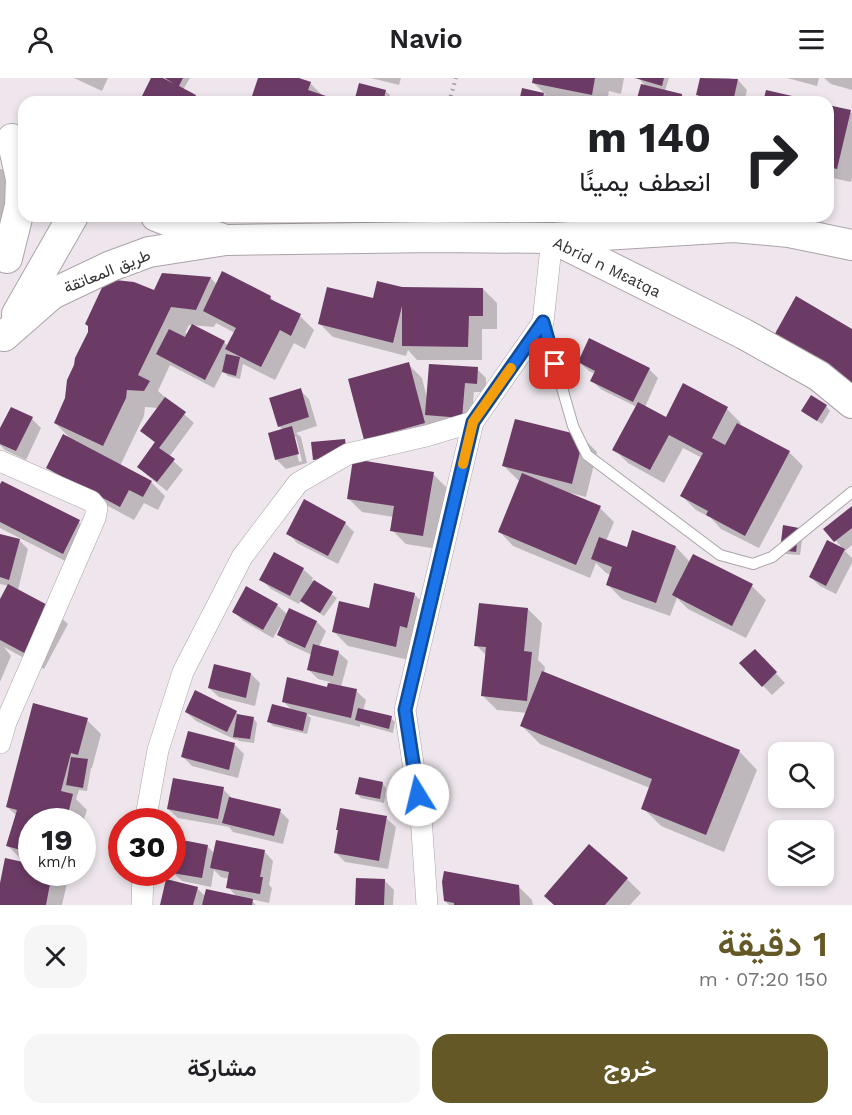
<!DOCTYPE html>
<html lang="ar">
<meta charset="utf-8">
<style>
body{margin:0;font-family:"Work Sans",Vazirmatn,sans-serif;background:#f6f6f6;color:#202124;direction:rtl;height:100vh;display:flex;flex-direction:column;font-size:22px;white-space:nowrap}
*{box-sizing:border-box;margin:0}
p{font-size:20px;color:#757577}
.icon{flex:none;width:33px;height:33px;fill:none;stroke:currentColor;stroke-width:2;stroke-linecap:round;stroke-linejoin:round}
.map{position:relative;height:827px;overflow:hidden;direction:ltr}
.panel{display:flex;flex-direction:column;background:#fff;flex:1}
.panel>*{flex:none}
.top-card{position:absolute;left:18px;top:18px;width:816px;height:126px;border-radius:18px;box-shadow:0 3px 9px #0003;direction:rtl;background:#fff;color:#202124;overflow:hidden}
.tools{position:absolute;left:768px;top:664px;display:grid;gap:12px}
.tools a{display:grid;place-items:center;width:66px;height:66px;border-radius:12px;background:#fff;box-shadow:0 3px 9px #0003;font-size:30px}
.speed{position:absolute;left:18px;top:730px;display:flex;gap:12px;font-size:30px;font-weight:700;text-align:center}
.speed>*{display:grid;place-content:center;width:78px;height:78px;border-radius:50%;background:#fff;box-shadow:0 3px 9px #0003;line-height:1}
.speed small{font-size:15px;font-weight:400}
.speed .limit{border:9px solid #d22;background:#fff;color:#111}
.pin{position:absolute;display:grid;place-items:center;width:51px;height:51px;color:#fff;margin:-26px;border-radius:12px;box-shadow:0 3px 9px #0006}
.me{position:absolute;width:66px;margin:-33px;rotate:351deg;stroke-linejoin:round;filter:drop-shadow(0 0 4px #0008)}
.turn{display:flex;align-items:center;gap:21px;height:126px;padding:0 24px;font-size:27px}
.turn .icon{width:78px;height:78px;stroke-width:2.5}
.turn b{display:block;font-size:42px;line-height:51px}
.round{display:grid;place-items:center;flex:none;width:63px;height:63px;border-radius:18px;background:#f6f6f6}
.overview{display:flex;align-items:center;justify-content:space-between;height:102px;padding:0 24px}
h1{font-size:36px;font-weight:600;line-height:45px;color:#645926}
.cta{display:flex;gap:12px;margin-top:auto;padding:12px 24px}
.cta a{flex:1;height:69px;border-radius:18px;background:#645926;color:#fff;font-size:24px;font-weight:600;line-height:69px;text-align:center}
.cta a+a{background:#f6f6f6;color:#202124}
header{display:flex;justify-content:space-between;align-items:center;height:78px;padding:0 24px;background:#fff;font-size:27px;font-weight:600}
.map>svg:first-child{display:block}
.shadow{fill:#0003;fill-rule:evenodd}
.building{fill:#6b3b65}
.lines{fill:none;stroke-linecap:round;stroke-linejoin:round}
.service-casing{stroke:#aba3a9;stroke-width:12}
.minor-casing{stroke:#aba3a9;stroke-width:22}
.secondary-casing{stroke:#aba3a9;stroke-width:32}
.path{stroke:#a39da1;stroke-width:4;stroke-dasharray:1.5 4.5;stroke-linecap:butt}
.service{stroke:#fff;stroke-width:10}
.minor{stroke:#fff;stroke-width:21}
.secondary{stroke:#fff;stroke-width:30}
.route-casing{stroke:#114b97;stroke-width:15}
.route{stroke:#1a73e8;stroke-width:10}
.slow{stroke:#f59e0b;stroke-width:10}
.labels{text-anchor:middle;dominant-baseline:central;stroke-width:6;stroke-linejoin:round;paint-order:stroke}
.street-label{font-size:16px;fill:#343133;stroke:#fff}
</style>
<header><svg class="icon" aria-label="menu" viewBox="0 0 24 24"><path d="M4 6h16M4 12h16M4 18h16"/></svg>Navio<svg class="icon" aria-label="person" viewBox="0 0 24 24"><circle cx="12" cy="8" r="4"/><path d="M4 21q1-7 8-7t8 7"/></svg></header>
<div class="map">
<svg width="852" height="827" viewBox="0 0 852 827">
<rect width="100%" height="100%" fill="#eee6ec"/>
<!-- shadow -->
<g class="shadow">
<path d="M74,0H108L102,13Z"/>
<path d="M153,0H159L168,4L164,0H190L183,12L195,18L201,24H141Z"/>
<path d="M260,0H294L310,5L324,19L340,24H252Z"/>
<path d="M371,0H401L399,7Z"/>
<path d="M535,0H624L621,16L609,13L607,24H574L548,19L547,24H521L524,11L546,17L534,5Z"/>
<path d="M639,0H669L665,13L682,17L688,24H638L646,9Z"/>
<path d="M702,0H728L738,2L747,12L744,24H705L698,17Z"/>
<path d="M787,0H819L817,8Z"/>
<path d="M824,0H852V12L831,6Z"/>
<path d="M385,13L390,17L389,19L403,24H355Z"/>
<path d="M828,28L852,35V99L851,104L828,99Z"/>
<path d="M0,91L5,92L23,110L0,185Z"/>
<path d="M828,102L833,107L828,125Z"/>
<path d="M521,138H545L544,142Z"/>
<path d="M798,138H825L823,144Z"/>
<path d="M163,197L211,200L217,207L270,219L277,226L300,238L314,252L305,271L294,265L275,302L243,286L240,301L228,298L223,293L214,310L170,287L158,313L194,345L169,379L183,392L167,413L148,398L139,389L156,366L142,353L159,330L145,329L144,338L120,388L151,404L165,418L158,432L144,425L134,442L62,403L48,389L73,363L55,345L155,214ZM216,245L235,255L228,268L224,264L185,255L189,247L214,249Z"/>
<path d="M402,211H483L497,225V251H482V282H417L408,272L406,278L333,259L319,245Z"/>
<path d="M579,284L649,291L658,300L645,329L666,341L684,307L727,331L741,345L739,348L789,374L803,388L759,470L721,451L711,440L696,432L682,418L702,380L683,370L664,405L628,385L614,371L637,329L602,312L592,303L595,296L589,293Z"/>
<path d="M408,286L422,300L427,320L477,291L486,300V314H474L471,348L438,359L365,361Z"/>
<path d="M300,312L309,321L317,348L296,355L301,359L307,385L286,391L276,381L283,352L279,348ZM293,359H296L302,383L299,384Z"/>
<path d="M826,328L830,333L822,346L807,337L803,333Z"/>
<path d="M32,341L41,350L26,382L5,372L0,367V354Z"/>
<path d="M583,360L597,374L586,419L570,415V417L600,430L614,444L606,463L628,471L633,454L676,469L690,484L694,478L752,508L766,522L746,560L688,531L677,520L670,538L622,521L608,507L611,497L606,495L596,485L590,500L513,468L500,454L521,403L518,402L504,388Z"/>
<path d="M433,396L447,410L437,471L406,466L392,452L394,439L362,434L348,420Z"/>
<path d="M0,409L79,444L93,458L77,489L0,450Z"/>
<path d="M852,429V467L845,473L852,480V485L836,516L820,508L810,499L843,471L826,451Z"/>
<path d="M345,445L354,454L338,486L297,465L288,455Z"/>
<path d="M803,455L800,477L786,476L781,471Z"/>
<path d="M0,457L19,462L28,471L18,512L54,533L68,546L44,591L4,569L11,578L0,604V524L9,508L0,506Z"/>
<path d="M303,491L313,500L312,502L337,520L324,538L306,527L301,522L299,526L271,511L261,501Z"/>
<path d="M414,516L428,530L409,582L348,568L334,554L370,532Z"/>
<path d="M277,527L288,537L290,532L317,544L326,553L319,569L338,574L348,583L341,609L356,613L366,622L363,633L391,640L395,644L393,655L360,646V649L306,636L311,640L307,656L273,648L269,644L293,633L283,623L328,611L330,604L318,601L308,591L312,577L288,566L279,557L284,546L282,545L273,560L243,543L234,533Z"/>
<path d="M528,531L542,545L538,582L545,589L544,596L739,673L757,692L724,774L661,748L643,730L650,710L540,666L522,648L527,635L497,632L483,618L487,578L476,567Z"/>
<path d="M755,573L785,605L772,617L741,585Z"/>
<path d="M251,596L260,605L255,628L219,619L209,610Z"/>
<path d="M186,634H236L240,638L253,640L257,645L254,665L239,663L237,661L236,662L196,643Z"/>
<path d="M87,642L101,656L92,690H91L87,713L79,712L76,721L87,732L82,747V744H32V785L22,782L8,768L17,738L7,729Z"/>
<path d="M189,655L235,667L244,676L238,700L192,688L183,679Z"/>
<path d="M817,668L823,675H810L809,672Z"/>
<path d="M824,676L830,689L824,693Z"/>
<path d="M382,705L386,710L384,725L361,720L357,716Z"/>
<path d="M223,711L232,720L280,733L289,742L283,766L233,754L229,749L178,740L168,731Z"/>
<path d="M386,740L396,749L388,791L345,784L335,774Z"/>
<path d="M208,769L215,776L264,773L273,783L269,807L272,810L269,825L250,821L256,827H162L197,810L206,819L238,820L228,809L229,801L221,799L214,792L211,809L182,803L172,794Z"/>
<path d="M32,786V795H56L67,805L62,827H0V813Z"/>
<path d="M627,801L641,815L630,827H555Z"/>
<path d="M384,802L394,812L393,827H356Z"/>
<path d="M518,808L532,822L533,827H449L445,823Z"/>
</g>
<!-- building -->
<g class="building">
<path d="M151,0H163L174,6L165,0H183L179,8L196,17L192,24H139Z"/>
<path d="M258,0H299L311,4L308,12L344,24H250Z"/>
<path d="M533,0H595L592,17L532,5Z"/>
<path d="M635,0H664L662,8Z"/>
<path d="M700,0L738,1L733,24H724L696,17Z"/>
<path d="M359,5L386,12L383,24H354Z"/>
<path d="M641,6L682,16L681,24H636Z"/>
<path d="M522,10L544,15L542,24H519Z"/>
<path d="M766,12L814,23L813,24H763Z"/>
<path d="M828,27L851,32L837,91L828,89Z"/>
<path d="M222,193L271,218L270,221L301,236L291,258L280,252L261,289L225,271L236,250L203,233Z"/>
<path d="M162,195L211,199L196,232L171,229L138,297L150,303L144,313L127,312L126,320L103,368L54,345L65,320L67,302L74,287L75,280L88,254V248L85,246L106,201L134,204L154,212Z"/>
<path d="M377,203L402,209L483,210V238H469L468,269L402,268V228L393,265L318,246L327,209L373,220Z"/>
<path d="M796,218L852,251V308L772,261Z"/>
<path d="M192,246L225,263L205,302L156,276L169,251L185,259Z"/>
<path d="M589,260L650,290L633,324L590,303L595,293L578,284Z"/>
<path d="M226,276L240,279L236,298L222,294Z"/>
<path d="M409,284L425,345L364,362L348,301Z"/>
<path d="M429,286L478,289L477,306L465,305L462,340L425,337Z"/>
<path d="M683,305L728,329L712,360L725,367L737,345L790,373L745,458L706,437L708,433L680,418L703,375L669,357L650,392L612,372L638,324L666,339Z"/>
<path d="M301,310L309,339L278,349L269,320Z"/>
<path d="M811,317L827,327L817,343L801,333Z"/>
<path d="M165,319L186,334L159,370L175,381L157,404L137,389L155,364L140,353Z"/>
<path d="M11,329L33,339L16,373L0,366V350Z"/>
<path d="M515,341L584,358L572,406L502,388Z"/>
<path d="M292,348L299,376L275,382L268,355Z"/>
<path d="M63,356L152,403L143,419L129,412L120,429L46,390Z"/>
<path d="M345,361L347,378L313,382L311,364Z"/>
<path d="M353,381L434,394L423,458L390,453L394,428L347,421Z"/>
<path d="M522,395L601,428L576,487L498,454Z"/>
<path d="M2,403L80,442L63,476L0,444V406Z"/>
<path d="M304,421L346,444L328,478L286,456Z"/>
<path d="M852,428V450L834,464L823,451Z"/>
<path d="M783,447L799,450L796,474L780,472Z"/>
<path d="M632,452L676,468L656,525L606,507L612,489L591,481L599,459L627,469Z"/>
<path d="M0,456L20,461L9,502L0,499Z"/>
<path d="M827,462L845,471L826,508L809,499Z"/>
<path d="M274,474L304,490L290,518L259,502Z"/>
<path d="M693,476L753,506L732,548L672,517Z"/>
<path d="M314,502L333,514L320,535L300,523Z"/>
<path d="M374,505L415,515L407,550L400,548L396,569L332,554L339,523L369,530Z"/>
<path d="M8,506L55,531L30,578L0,562V521Z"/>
<path d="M246,508L278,526L263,552L232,534Z"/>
<path d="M479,525L528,530L524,573L532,574L527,623L481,618L486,569L474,568Z"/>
<path d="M289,530L317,543L305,570L277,557Z"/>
<path d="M313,566L339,573L333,598L307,592Z"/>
<path d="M755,571L777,594L762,609L739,585Z"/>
<path d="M214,586L251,595L246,620L208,610Z"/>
<path d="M542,593L740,672L706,757L641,731L652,701L520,648Z"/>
<path d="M287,599L327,609L328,605L357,611L351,640L282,624Z"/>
<path d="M195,612L237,633L227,654L185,634Z"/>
<path d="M33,625L88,640L78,677L71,675L61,713L73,716L66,744H32V775L6,768L17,732L6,729Z"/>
<path d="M272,626L307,635L303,653L267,644Z"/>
<path d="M358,630L392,638L389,651L355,642Z"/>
<path d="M237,636L254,639L250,661L233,659Z"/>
<path d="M188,653L235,665L229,692L181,679Z"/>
<path d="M71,679L88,681L83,710L66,707Z"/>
<path d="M359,699L383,704L380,721L355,716Z"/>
<path d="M173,700L224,709L218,741L167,731Z"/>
<path d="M229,719L281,731L274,758L222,745Z"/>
<path d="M340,730L387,738L379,783L334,775L338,752H336Z"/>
<path d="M177,761L208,767L202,800L172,795V785Z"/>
<path d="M216,762L265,772L260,799H263L260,816L226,810L229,794L210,790Z"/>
<path d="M589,766L628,800L605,827H554L544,818Z"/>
<path d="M5,780L32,786V795H52L46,827H0V805Z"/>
<path d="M444,793L519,807L520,827H454V825L444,823L442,804Z"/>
<path d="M356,800L385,801L384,827H355Z"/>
<path d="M166,801L198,809L193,827H160Z"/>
<path d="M206,811L253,821L252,827H202Z"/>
</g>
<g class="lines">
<!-- service casing -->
<g class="service-casing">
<path id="service" d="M543,244L573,348L587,377L720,477L753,486L772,479L852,414"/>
</g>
<!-- minor casing -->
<g class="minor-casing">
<g id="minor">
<path d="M0,383L91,423L97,430L95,440L6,644L0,665"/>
<path d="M145,744L158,672L183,594L242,479L298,405L348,376L426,358L473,344L543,244L552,160"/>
<path d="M142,827L143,795"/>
<path d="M427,827L421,738L405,632L473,344"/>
</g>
</g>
<!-- secondary casing -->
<g class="secondary-casing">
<g id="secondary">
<path d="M156,138L192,152L220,160"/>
<path d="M554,160L734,149L789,154L852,167"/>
<path d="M7,180L20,128L21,101L12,61"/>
<path d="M17,236L73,138"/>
<path d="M4,258L52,216L111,188L149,174L226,162L435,159L552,160L744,256L819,298L852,325"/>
</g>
</g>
<!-- path -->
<path class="path" d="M449,24L456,0"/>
<!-- service -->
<use href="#service" class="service"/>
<!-- minor -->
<use href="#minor" class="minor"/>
<!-- secondary -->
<use href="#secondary" class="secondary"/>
</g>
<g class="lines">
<!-- route casing -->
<g class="route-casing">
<path id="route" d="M418,717L405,632L473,344L543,244L555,286"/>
</g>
<!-- route -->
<use href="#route" class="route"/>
<!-- slow -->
<path class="slow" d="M463,386L473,344L511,290"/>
</g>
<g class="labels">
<!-- street labels -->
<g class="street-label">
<text transform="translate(607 189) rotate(26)">Abrid n Mɛatqa</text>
<text transform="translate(107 193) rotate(-22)">طريق المعاتقة</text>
</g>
</g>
</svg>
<div class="tools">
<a><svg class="icon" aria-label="search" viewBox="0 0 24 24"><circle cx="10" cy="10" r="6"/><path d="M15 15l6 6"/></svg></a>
<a><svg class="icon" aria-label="layers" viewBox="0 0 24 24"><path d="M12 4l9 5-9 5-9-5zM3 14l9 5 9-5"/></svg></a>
</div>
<div class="speed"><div>19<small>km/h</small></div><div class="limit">30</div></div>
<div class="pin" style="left:555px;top:286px;background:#d93025"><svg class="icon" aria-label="arrive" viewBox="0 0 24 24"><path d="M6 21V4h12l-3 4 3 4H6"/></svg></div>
<svg class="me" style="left:418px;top:717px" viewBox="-20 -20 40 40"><circle r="19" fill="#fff"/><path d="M0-13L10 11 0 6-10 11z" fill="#1a73e8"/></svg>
<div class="top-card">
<div class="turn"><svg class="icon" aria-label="right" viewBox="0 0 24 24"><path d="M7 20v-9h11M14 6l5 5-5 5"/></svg><div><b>140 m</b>انعطف يمينًا</div></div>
</div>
</div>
<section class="panel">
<div class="overview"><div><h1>1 دقيقة</h1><p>150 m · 07:20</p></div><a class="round"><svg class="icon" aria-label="close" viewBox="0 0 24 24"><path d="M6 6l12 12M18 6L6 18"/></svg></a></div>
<div class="cta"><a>خروج</a><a>مشاركة</a></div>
</section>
